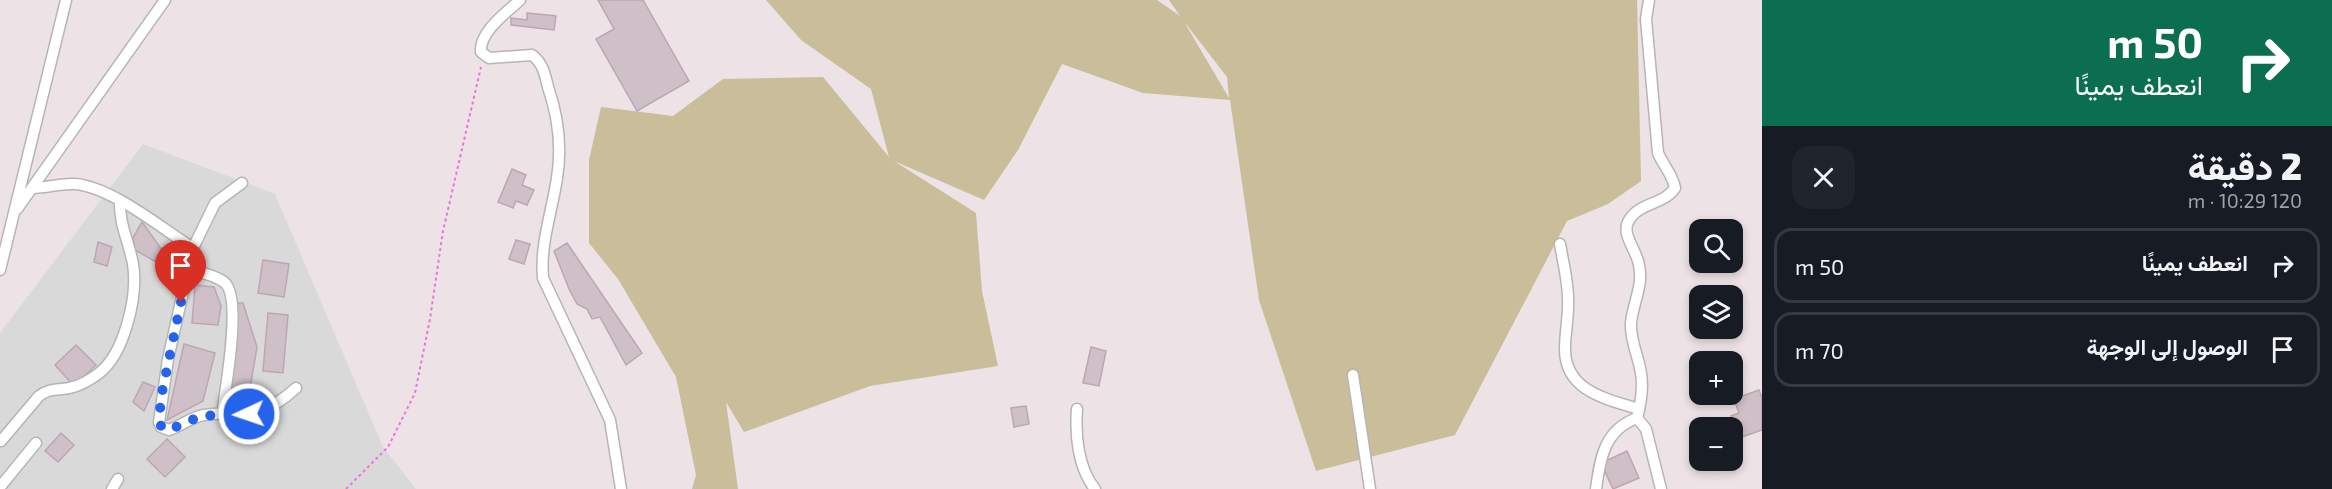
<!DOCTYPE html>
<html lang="ar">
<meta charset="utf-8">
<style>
body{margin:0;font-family:"Exo 2",Vazirmatn,sans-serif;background:#20242c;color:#f1f3f6;direction:rtl;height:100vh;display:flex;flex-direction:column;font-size:22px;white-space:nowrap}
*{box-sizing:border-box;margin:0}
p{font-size:20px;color:#9ea1a6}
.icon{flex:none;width:33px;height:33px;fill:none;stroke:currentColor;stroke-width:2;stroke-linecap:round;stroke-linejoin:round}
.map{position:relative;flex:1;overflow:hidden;direction:ltr}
.side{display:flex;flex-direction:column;background:#171b24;width:570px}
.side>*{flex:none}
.guide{background:#0b6e4f;color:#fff;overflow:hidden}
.fabs{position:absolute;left:1689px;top:219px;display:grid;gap:12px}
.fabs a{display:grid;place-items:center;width:54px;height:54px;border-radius:12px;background:#171b24;box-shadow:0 3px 9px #0003;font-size:30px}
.pin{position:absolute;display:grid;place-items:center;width:51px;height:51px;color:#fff;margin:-62px -26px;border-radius:50% 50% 50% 0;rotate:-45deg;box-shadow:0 0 6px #0007}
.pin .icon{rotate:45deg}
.me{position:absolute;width:66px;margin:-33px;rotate:267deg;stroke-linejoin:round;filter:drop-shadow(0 0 4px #0008)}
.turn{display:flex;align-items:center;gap:21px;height:126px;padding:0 30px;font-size:27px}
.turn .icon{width:78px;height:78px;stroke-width:2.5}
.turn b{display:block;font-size:42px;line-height:51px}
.round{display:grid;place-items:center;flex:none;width:63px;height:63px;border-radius:18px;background:#20242c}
.headline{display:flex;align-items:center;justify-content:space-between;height:102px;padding:0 30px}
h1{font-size:36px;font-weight:800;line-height:45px}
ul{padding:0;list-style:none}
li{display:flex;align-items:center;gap:18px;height:75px;margin:0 12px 9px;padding:0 18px;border:3px solid #363941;border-radius:18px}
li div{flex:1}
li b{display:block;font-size:22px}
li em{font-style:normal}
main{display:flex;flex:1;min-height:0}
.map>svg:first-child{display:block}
.residential{fill:#dad9da}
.forest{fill:#c9bd9a;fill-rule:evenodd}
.building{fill:#cfc0c8;stroke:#bda6b2;stroke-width:1.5}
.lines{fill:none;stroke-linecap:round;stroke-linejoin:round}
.street-casing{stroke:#b5b5b5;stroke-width:13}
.path{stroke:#ef71dd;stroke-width:2;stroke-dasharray:3 3;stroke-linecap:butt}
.street{stroke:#fff;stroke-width:10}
.route{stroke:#2563eb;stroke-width:10;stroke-dasharray:0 18}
</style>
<main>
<section class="side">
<div class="guide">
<div class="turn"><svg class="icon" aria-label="right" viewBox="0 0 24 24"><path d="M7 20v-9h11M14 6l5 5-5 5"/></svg><div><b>50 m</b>انعطف يمينًا</div></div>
</div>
<div class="headline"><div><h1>2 دقيقة</h1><p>120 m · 10:29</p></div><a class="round"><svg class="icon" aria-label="close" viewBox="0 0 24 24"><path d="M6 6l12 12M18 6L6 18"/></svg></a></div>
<ul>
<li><svg class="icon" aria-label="right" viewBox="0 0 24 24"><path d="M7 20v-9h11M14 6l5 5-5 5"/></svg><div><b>انعطف يمينًا</b></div><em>50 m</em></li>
<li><svg class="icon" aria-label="arrive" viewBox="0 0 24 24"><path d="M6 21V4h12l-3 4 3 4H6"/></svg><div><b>الوصول إلى الوجهة</b></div><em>70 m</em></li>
</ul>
</section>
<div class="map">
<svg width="1762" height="489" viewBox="0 0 1762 489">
<rect width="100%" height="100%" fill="#ede2e5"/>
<!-- residential -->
<path class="residential" d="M143,144L275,194L383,447L416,489H0V333Z"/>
<!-- forest -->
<path class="forest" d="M766,0H1157L1180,16L1169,0H1637L1641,181L1608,204L1567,221L1455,435L1316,471L1259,300L1230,100L1143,93L1062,64L1018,150L984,200L894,161L976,213L982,291L998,366L870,386L744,432L726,402L738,489H692L696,475L676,377L618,279L589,243V160L601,107L673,116L723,79L823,77L889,157L871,89L801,40ZM1186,24L1227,77L1229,98L1186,25Z"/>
<!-- building -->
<g class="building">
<path d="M598,0H643L689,81L637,111L596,39L614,29Z"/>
<path d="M527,13L556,16L554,30L511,25V18L527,20Z"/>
<path d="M512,169L526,175L522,185L534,190L527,205L516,201L513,208L498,202Z"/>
<path d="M142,222L167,257L163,266L135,250L133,238Z"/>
<path d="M516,240L530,244L524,264L509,259Z"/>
<path d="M98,242L112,247L107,266L94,262Z"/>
<path d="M567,243L642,353L626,365L600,317L592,319L587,309L577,304L569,289L554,251Z"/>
<path d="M263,260L289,264L284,297L258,293Z"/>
<path d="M195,285L214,287L221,306L218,325L192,323Z"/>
<path d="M236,303H243L257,347L246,412L225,408Z"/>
<path d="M268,313L288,315L283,373L263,371Z"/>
<path d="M184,344L215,353L203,401L167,420Z"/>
<path d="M76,345L96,365L74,386L55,365Z"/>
<path d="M1091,347L1106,351L1099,386L1083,383Z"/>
<path d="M143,382L155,387L144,411L133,402Z"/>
<path d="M1759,390L1762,398V430L1739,438L1731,416L1739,413L1734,399Z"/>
<path d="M1026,406L1029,424L1014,427L1011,408Z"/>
<path d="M61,433L74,445L58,462L45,451Z"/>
<path d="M167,439L185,457L165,477L147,459Z"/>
<path d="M1627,451L1639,478L1613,489L1601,463Z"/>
</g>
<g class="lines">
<!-- street casing -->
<g class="street-casing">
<g id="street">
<path d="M520,0C507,12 479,32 481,52L489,58L532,55C543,63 545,75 548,87C558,116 562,147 557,178C552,212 540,243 543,278L610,420L621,489"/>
<path d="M242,183L215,203L193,248L168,359L159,422L161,427L169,430C181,426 191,417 204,415C246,409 259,422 296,388"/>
<path d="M33,188C47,188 61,183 75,184C112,187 161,228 193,248"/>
<path d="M17,209L165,0"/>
<path d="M1560,244C1563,262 1568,281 1568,299C1569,315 1565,332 1565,349C1565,391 1606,399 1639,409"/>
<path d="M188,269C199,272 215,275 224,282C243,296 225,390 222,415"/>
<path d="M0,270L66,0"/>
<path d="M1353,375L1370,489"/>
<path d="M1077,409C1075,435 1078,468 1095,489"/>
<path d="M1637,418C1641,403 1644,384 1640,368C1637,353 1630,339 1631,323C1633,301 1645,284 1638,261C1635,249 1622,234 1628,222C1638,202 1664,205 1675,188C1673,175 1663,165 1658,153L1646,19L1649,0"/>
<path d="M1,441L39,396C50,387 61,391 73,387C82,385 91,379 98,374C125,354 138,295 133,264C129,242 119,224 120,201"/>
<path d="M0,487L36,443"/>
<path d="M112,489L118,479"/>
<path d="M1596,489C1600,459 1604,430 1637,418L1646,429L1661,489"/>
</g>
</g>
<!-- path -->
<path class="path" d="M346,489L388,447L415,393L430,319L443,231L481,67"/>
<!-- street -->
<use href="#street" class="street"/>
</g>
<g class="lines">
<!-- route -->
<path class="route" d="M181,302L160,402L161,427L169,430L201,416L249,414"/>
</g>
</svg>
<div class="fabs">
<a><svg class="icon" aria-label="search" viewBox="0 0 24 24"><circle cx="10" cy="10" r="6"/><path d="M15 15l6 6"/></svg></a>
<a><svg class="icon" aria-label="layers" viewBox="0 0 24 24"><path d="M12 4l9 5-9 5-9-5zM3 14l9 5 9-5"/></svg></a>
<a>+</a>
<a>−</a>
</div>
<div class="pin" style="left:181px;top:302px;background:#d93025"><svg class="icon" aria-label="arrive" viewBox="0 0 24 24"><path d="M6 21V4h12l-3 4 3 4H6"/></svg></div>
<svg class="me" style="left:249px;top:414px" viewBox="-20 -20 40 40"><circle r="17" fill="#2563eb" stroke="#fff" stroke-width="3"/><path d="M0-11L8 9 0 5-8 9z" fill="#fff"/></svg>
</div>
</main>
